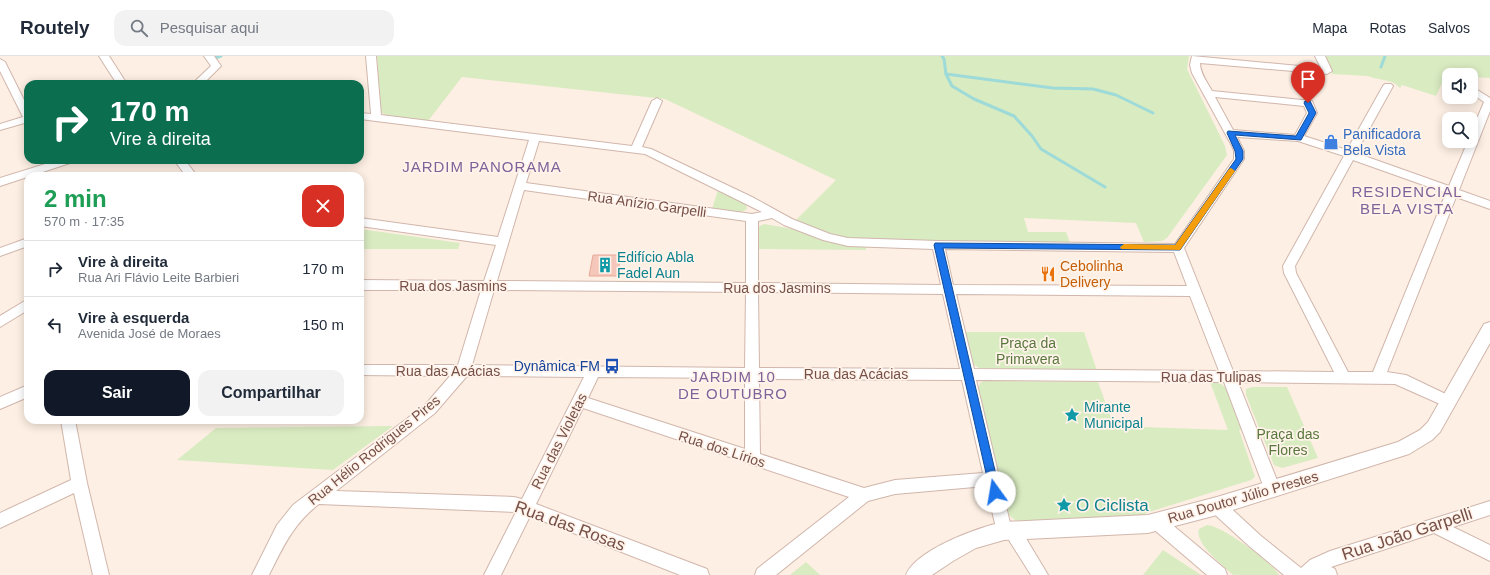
<!DOCTYPE html>
<html lang="pt">
<meta charset="utf-8">
<style>
body{margin:0;font-family:Helvetica,sans-serif;background:#f2f2f3;color:#1f2937;height:100vh;display:flex;flex-direction:column;font-size:15px;white-space:nowrap}
*{box-sizing:border-box;margin:0}
p{font-size:13px;color:#747a83}
.icon{flex:none;width:22px;height:22px;fill:none;stroke:currentColor;stroke-width:2;stroke-linecap:round;stroke-linejoin:round}
.map{position:relative;flex:1;overflow:hidden}
.details{position:absolute;left:24px;top:116px;width:340px;height:252px;display:flex;flex-direction:column;background:#fff;border-radius:12px;box-shadow:0 2px 10px #0003}
.details>*{flex:none}
.hud{position:absolute;left:24px;top:24px;width:340px;height:84px;border-radius:12px;box-shadow:0 2px 10px #0003;background:#0b6e4f;color:#fff;overflow:hidden}
.tools{position:absolute;left:1442px;top:12px;display:grid;gap:8px}
.tools a{display:grid;place-items:center;width:36px;height:36px;border-radius:8px;background:#fff;box-shadow:0 2px 10px #0003;font-size:20px}
.pin{position:absolute;display:grid;place-items:center;width:34px;height:34px;color:#fff;margin:-41px -17px;border-radius:50% 50% 50% 0;rotate:-45deg;box-shadow:0 0 4px #0007}
.pin .icon{rotate:45deg}
.me{position:absolute;width:44px;margin:-22px;rotate:347deg;stroke-linejoin:round;filter:drop-shadow(0 0 3px #0008)}
.turn{display:flex;align-items:center;gap:14px;height:84px;padding:0 20px;font-size:18px}
.turn .icon{width:52px;height:52px;stroke-width:2.5}
.turn b{display:block;font-size:28px;line-height:34px}
.round{display:grid;place-items:center;flex:none;width:42px;height:42px;border-radius:12px;background:#f2f2f3}
.summary{display:flex;align-items:center;justify-content:space-between;height:68px;padding:0 20px}
h1{font-size:24px;font-weight:700;line-height:30px;color:#1e9e55}
.primary-button{display:flex;gap:8px;margin-top:auto;padding:8px 20px}
.primary-button a{flex:1;height:46px;border-radius:12px;background:#111827;color:#fff;font-size:16px;font-weight:700;line-height:46px;text-align:center}
.primary-button a+a{background:#f2f2f3;color:#1f2937}
ul{padding:0;list-style:none}
li{display:flex;align-items:center;gap:12px;height:56px;padding:0 20px;border-top:1px solid #e0e1e3}
li div{flex:1}
li b{display:block;font-size:15px}
li em{font-style:normal}
header{display:flex;align-items:center;gap:24px;box-sizing:border-box;height:56px;padding:0 20px;background:#fff;border-bottom:1px solid #e0e1e3}
header strong{font-size:19px}
nav{display:flex;gap:22px;margin-inline-start:auto;font-size:14px}
.search{width:280px;height:36px;background:#f2f2f3;display:flex;align-items:center;gap:10px;box-sizing:border-box;padding:0 14px;border-radius:12px;color:#747a83;font-size:15px}
.map>svg:first-child{display:block}
.green{fill:#d9ebc1}
.lines{fill:none;stroke-linecap:round;stroke-linejoin:round}
.stream{stroke:#9ddad8;stroke-width:3}
.building{fill:#f4c7ba;stroke:#e7a999}
.minor-casing{stroke:#d1b6ac;stroke-width:2}
.tertiary-casing{stroke:#d1b6ac;stroke-width:2}
.minor{fill:#fff;fill-rule:evenodd}
.tertiary{fill:#fff;fill-rule:evenodd}
.route{fill:#1a73e8;stroke:#114b97}
.slow{fill:#f59e0b}
.labels{text-anchor:middle;dominant-baseline:central;stroke-width:3.5;stroke-linejoin:round;paint-order:stroke}
.shop-label{font-size:14px;fill:#366cbe;stroke:#fff3ea;text-anchor:start}
.street-label{font-size:14px;fill:#765048;stroke:#fff3ea}
.culture-label{font-size:14px;fill:#0d838f;stroke:#fff3ea;text-anchor:start}
.food-label{font-size:14px;fill:#c56008;stroke:#fff3ea;text-anchor:start}
.park-label{font-size:14px;fill:#58773d;stroke:#fff3ea}
.transit-label{font-size:14px;fill:#164399;stroke:#fff3ea;text-anchor:end}
.neighbourhood-label{font-size:15px;letter-spacing:1px;fill:#7e639a;stroke:#fff3ea}
.near-culture-label{font-size:17px;fill:#0d838f;stroke:#fff3ea;text-anchor:start}
.near-street-label{font-size:17px;fill:#765048;stroke:#fff3ea}
</style>
<header>
<strong>Routely</strong>
<div class="search"><svg class="icon" aria-label="search" viewBox="0 0 24 24"><circle cx="10" cy="10" r="6"/><path d="M15 15l6 6"/></svg>Pesquisar aqui</div>
<nav><a>Mapa</a><a>Rotas</a><a>Salvos</a></nav>
</header>
<div class="map">
<svg width="1490" height="519" viewBox="0 0 1490 519">
<rect width="100%" height="100%" fill="#fdefe3"/>
<!-- green -->
<g class="green">
<path d="M377,0H1189L1187,13L1225,90L1227,99L1167,182L1162,185L1144,186L1136,167L1024,162L1028,176H1066L1070,187L854,183L827,177L796,164L836,124L665,43L462,21L428,65L387,60L381,56Z"/>
<path d="M1323,0H1490V22L1471,21V19H1449V25H1443L1436,40L1402,29L1400,32C1391,22 1379,25 1368,20L1332,18Z"/>
<path d="M718,134L746,148L747,153C739,160 722,154 712,153Z"/>
<path d="M764,168L793,173L836,187L866,191V194L758,193V171Z"/>
<path d="M360,173L460,187L458,193H360Z"/>
<path d="M965,276H1084L1097,315L979,312L973,308Z"/>
<path d="M984,325L1098,326L1114,370L1228,374L1210,326C1216,326 1221,327 1225,331C1231,338 1238,364 1242,374H1239L1255,421L1251,424L1146,457L1147,460L1016,465L1009,459L978,333L980,327Z"/>
<path d="M1252,331H1287L1318,402L1282,412L1274,409L1246,339V333Z"/>
<path d="M393,370L333,414L177,404L216,372Z"/>
<path d="M1207,469C1222,470 1272,506 1279,519H1233C1223,509 1194,487 1199,473Z"/>
<path d="M1163,494L1201,519H1143Z"/>
<path d="M806,506L820,519H790Z"/>
</g>
<g class="lines">
<!-- stream -->
<g class="stream">
<path d="M942,0L944,3L946,18L952,30L974,43L1014,60L1032,80L1041,93L1105,131"/>
<path d="M212,3L221,0"/>
<path d="M1381,11L1385,0"/>
<path d="M946,18L1053,32L1093,33L1116,39L1153,57"/>
</g>
</g>
<!-- building -->
<path class="building" d="M593,199H621L617,220H589Z"/>
<g class="lines">
<!-- minor casing -->
<g class="minor-casing">
<g id="minor">
<path d="M99,0H109L127,28H117Z"/>
<path d="M204,0H214L221,10L203,28H192L211,10Z"/>
<path d="M366,0H376L381,59L632,90L652,45L657,42L662,45L642,91L651,93L752,141L792,163L830,178L848,182L938,185L1175,188L1234,103V95L1232,90L1192,17L1190,9L1192,0L1321,12L1315,0H1325L1332,15L1327,18L1200,7C1200,17 1207,26 1212,35L1312,45L1317,57L1304,80L1347,94L1383,30L1385,28H1391L1393,30L1356,97L1449,130L1468,85H1471V77L1484,46L1471,37V30L1490,42V55L1459,134L1490,145V153L1456,141L1387,316L1406,319L1454,342L1456,346L1454,350L1449,352L1395,328L1238,326L1280,432L1277,437L1272,439L1267,437L1264,432L1224,326L976,324L1010,467L1018,469L1048,519H1031L1007,481L1004,482L998,480L986,430L895,438L868,445L776,519H755L757,513L849,441L583,352L536,448L707,513L709,519H680L530,460L501,519H484L516,456L319,448C293,468 283,491 269,519H252L277,469L293,449L425,349L450,320L360,319V309H458L481,234H360V224L484,225L496,189L360,170V162L498,181L529,84L360,63V57L371,58ZM1215,41L1304,50L1307,57L1295,79L1233,74ZM1237,81L1298,85L1344,100L1283,210L1284,217L1334,316L1233,315L1184,192L1244,103V95ZM539,85L645,98L762,156L752,158L526,127ZM1353,104L1446,137L1373,316H1348L1296,217L1295,210ZM524,134L746,165V227L497,225ZM772,162L784,169L823,184L848,190L933,193L941,229L758,227V165ZM945,193L1174,196L1187,230L953,229ZM494,234L746,236L745,312L472,309ZM758,236L943,238L960,313L759,312ZM956,238L1190,240L1219,315L974,313ZM467,320L584,321L522,443L514,441L336,435L435,357ZM598,321L745,322V393L588,342ZM759,323L962,324L983,417L895,424L864,432L760,398Z"/>
<path d="M0,3L5,6L28,52V66L0,74V68L23,61L0,15Z"/>
<path d="M58,104H74L73,106L0,130V122Z"/>
<path d="M174,104H185L197,120H186Z"/>
<path d="M28,182V190L0,200V192Z"/>
<path d="M28,243V254L0,271V260Z"/>
<path d="M28,329V341L0,353V341Z"/>
<path d="M61,364H75L87,427L109,519H93L74,437L0,472V457L71,424Z"/>
<path d="M1217,443L1223,445L1261,480L1301,512L1310,504L1330,495L1490,445V459L1453,471L1490,489V505L1434,477L1331,511L1335,513L1337,519H1284L1249,490L1211,455L1209,450L1211,445Z"/>
<path d="M1157,459L1163,461L1225,513L1227,519H1207L1151,471L1149,466L1151,461Z"/>
</g>
</g>
<!-- tertiary casing -->
<g class="tertiary-casing">
<path id="tertiary" d="M1490,266V287L1440,376L1432,384L1409,398L1217,459L1148,477L1004,484L976,492L953,505L932,519H906C916,494 978,471 1004,466L1148,459L1217,441L1398,386L1420,374L1428,366L1484,268Z"/>
</g>
<!-- minor -->
<use href="#minor" class="minor"/>
<!-- tertiary -->
<use href="#tertiary" class="tertiary"/>
</g>
<!-- route -->
<path class="route" d="M1305,45H1310L1316,57L1301,84L1235,79L1243,95V103L1180,194L943,192L1000,436L998,439L995,441L991,439L934,189L935,187L1175,189L1236,103L1235,95L1227,77L1228,75L1296,80L1309,57L1304,47Z"/>
<!-- slow -->
<path class="slow" d="M1231,112L1235,115L1180,194L1121,193L1120,191L1124,188L1175,189L1229,113Z"/>
<!-- icons -->
<defs>
<g id="shop-bare" transform="scale(1.2)"><path d="M-5-2.5h2.3a2.7 3.5 0 0 1 5.4 0H5L5.5 6h-11ZM-1.5-2.5h3a1.5 2.3 0 0 0-3 0Z" fill="#3f7fe0" stroke="#fff3ea" stroke-width="2.5" paint-order="stroke"/></g>
<g id="building-bare" transform="scale(1.2)"><path d="M-4-6H4V6H1V3H-1V6H-4ZM-2.5-4.3h1.7v1.8h-1.7ZM.8-4.3h1.7v1.8H.8ZM-2.5-1h1.7V.8h-1.7ZM.8-1h1.7V.8H.8Z" fill="#0f9aa8" stroke="#fff3ea" stroke-width="2.5" paint-order="stroke"/></g>
<g id="restaurant-bare" transform="scale(1.2)"><path d="M-5-6h1v4h1v-4h1v4h1v-4h1v5L-1.5 .5V6h-2V.5L-5-1ZM5-6V6H3V1.5H1.5Q1.5-4 5-6Z" fill="#e8710a" stroke="#fff3ea" stroke-width="2.5" paint-order="stroke"/></g>
<g id="bus-bare" transform="scale(1.2)"><path d="M-5-6H5V4H4V6H2V4H-2V6H-4V4H-5ZM-3.5-4V0h7V-4ZM-3.5 1.2v1.5H-2V1.2ZM2 1.2v1.5H3.5V1.2Z" fill="#1a4fb4" stroke="#fff3ea" stroke-width="2.5" paint-order="stroke"/></g>
<g id="sight-bare" transform="scale(1.2)"><path d="M0-6L1.8-2.2L6-1.7L2.9 1.2L3.7 5.4L0 3.3L-3.7 5.4L-2.9 1.2L-6-1.7L-1.8-2.2Z" fill="#0f9aa8" stroke="#fff3ea" stroke-width="2.5" paint-order="stroke"/></g>
</defs>
<g fill-rule="evenodd">
<use href="#shop-bare" x="1331" y="86"/>
<use href="#building-bare" x="605" y="209"/>
<use href="#restaurant-bare" x="1048" y="218"/>
<use href="#bus-bare" x="612" y="310"/>
<use href="#sight-bare" x="1072" y="359"/>
<use href="#sight-bare" x="1064" y="449"/>
</g>
<g class="labels">
<!-- shop labels -->
<g class="shop-label">
<text x="1343" y="78">Panificadora<tspan x="1343" dy="16">Bela Vista</tspan></text>
</g>
<!-- street labels -->
<g class="street-label">
<text transform="translate(647 148) rotate(8)">Rua Anízio Garpelli</text>
<text x="453" y="230">Rua dos Jasmins</text>
<text x="777" y="232">Rua dos Jasmins</text>
<text x="448" y="315">Rua das Acácias</text>
<text x="856" y="318">Rua das Acácias</text>
<text x="1211" y="321">Rua das Tulipas</text>
<text transform="translate(559 385) rotate(-63)">Rua das Violetas</text>
<text transform="translate(722 393) rotate(18)">Rua dos Lírios</text>
<text transform="translate(374 394) rotate(-39)">Rua Hélio Rodrigues Pires</text>
<text transform="translate(1243 441) rotate(-16)">Rua Doutor Júlio Prestes</text>
</g>
<!-- culture labels -->
<g class="culture-label">
<text x="617" y="201">Edifício Abla<tspan x="617" dy="16">Fadel Aun</tspan></text>
<text x="1084" y="351">Mirante<tspan x="1084" dy="16">Municipal</tspan></text>
</g>
<!-- food labels -->
<g class="food-label">
<text x="1060" y="210">Cebolinha<tspan x="1060" dy="16">Delivery</tspan></text>
</g>
<!-- park labels -->
<g class="park-label">
<text x="1028" y="287">Praça da<tspan x="1028" dy="16">Primavera</tspan></text>
<text x="1288" y="378">Praça das<tspan x="1288" dy="16">Flores</tspan></text>
</g>
<!-- transit labels -->
<g class="transit-label">
<text x="600" y="310">Dynâmica FM</text>
</g>
<!-- neighbourhood labels -->
<g class="neighbourhood-label">
<text x="482" y="110">JARDIM PANORAMA</text>
<text x="1407" y="135">RESIDENCIAL<tspan x="1407" dy="17">BELA VISTA</tspan></text>
<text x="733" y="320">JARDIM 10<tspan x="733" dy="17">DE OUTUBRO</tspan></text>
</g>
<!-- near-culture labels -->
<g class="near-culture-label">
<text x="1076" y="449">O Ciclista</text>
</g>
<!-- near-street labels -->
<g class="near-street-label">
<text transform="translate(570 470) rotate(20)">Rua das Rosas</text>
<text transform="translate(1407 478) rotate(-18)">Rua João Garpelli</text>
</g>
</g>
</svg>
<div class="tools">
<a><svg class="icon" aria-label="sound" viewBox="0 0 24 24"><path d="M4 9h4l5-4v14l-5-4H4zM17 9q2 3 0 6"/></svg></a>
<a><svg class="icon" aria-label="search" viewBox="0 0 24 24"><circle cx="10" cy="10" r="6"/><path d="M15 15l6 6"/></svg></a>
</div>
<div class="pin" style="left:1308px;top:47px;background:#d93025"><svg class="icon" aria-label="arrive" viewBox="0 0 24 24"><path d="M6 21V4h12l-3 4 3 4H6"/></svg></div>
<svg class="me" style="left:995px;top:436px" viewBox="-20 -20 40 40"><circle r="19" fill="#fff"/><path d="M0-13L10 11 0 6-10 11z" fill="#1a73e8"/></svg>
<div class="hud">
<div class="turn"><svg class="icon" aria-label="right" viewBox="0 0 24 24"><path d="M7 20v-9h11M14 6l5 5-5 5"/></svg><div><b>170 m</b>Vire à direita</div></div>
</div>
<section class="details">
<div class="summary"><div><h1>2 min</h1><p>570 m · 17:35</p></div><a class="round" style="background:#d93025;color:#fff"><svg class="icon" aria-label="close" viewBox="0 0 24 24"><path d="M6 6l12 12M18 6L6 18"/></svg></a></div>
<ul>
<li><svg class="icon" aria-label="right" viewBox="0 0 24 24"><path d="M7 20v-9h11M14 6l5 5-5 5"/></svg><div><b>Vire à direita</b><p>Rua Ari Flávio Leite Barbieri</p></div><em>170 m</em></li>
<li><svg class="icon" aria-label="left" viewBox="0 0 24 24"><path d="M17 20v-9H6M10 6l-5 5 5 5"/></svg><div><b>Vire à esquerda</b><p>Avenida José de Moraes</p></div><em>150 m</em></li>
</ul>
<div class="primary-button"><a>Sair</a><a>Compartilhar</a></div>
</section>
</div>
